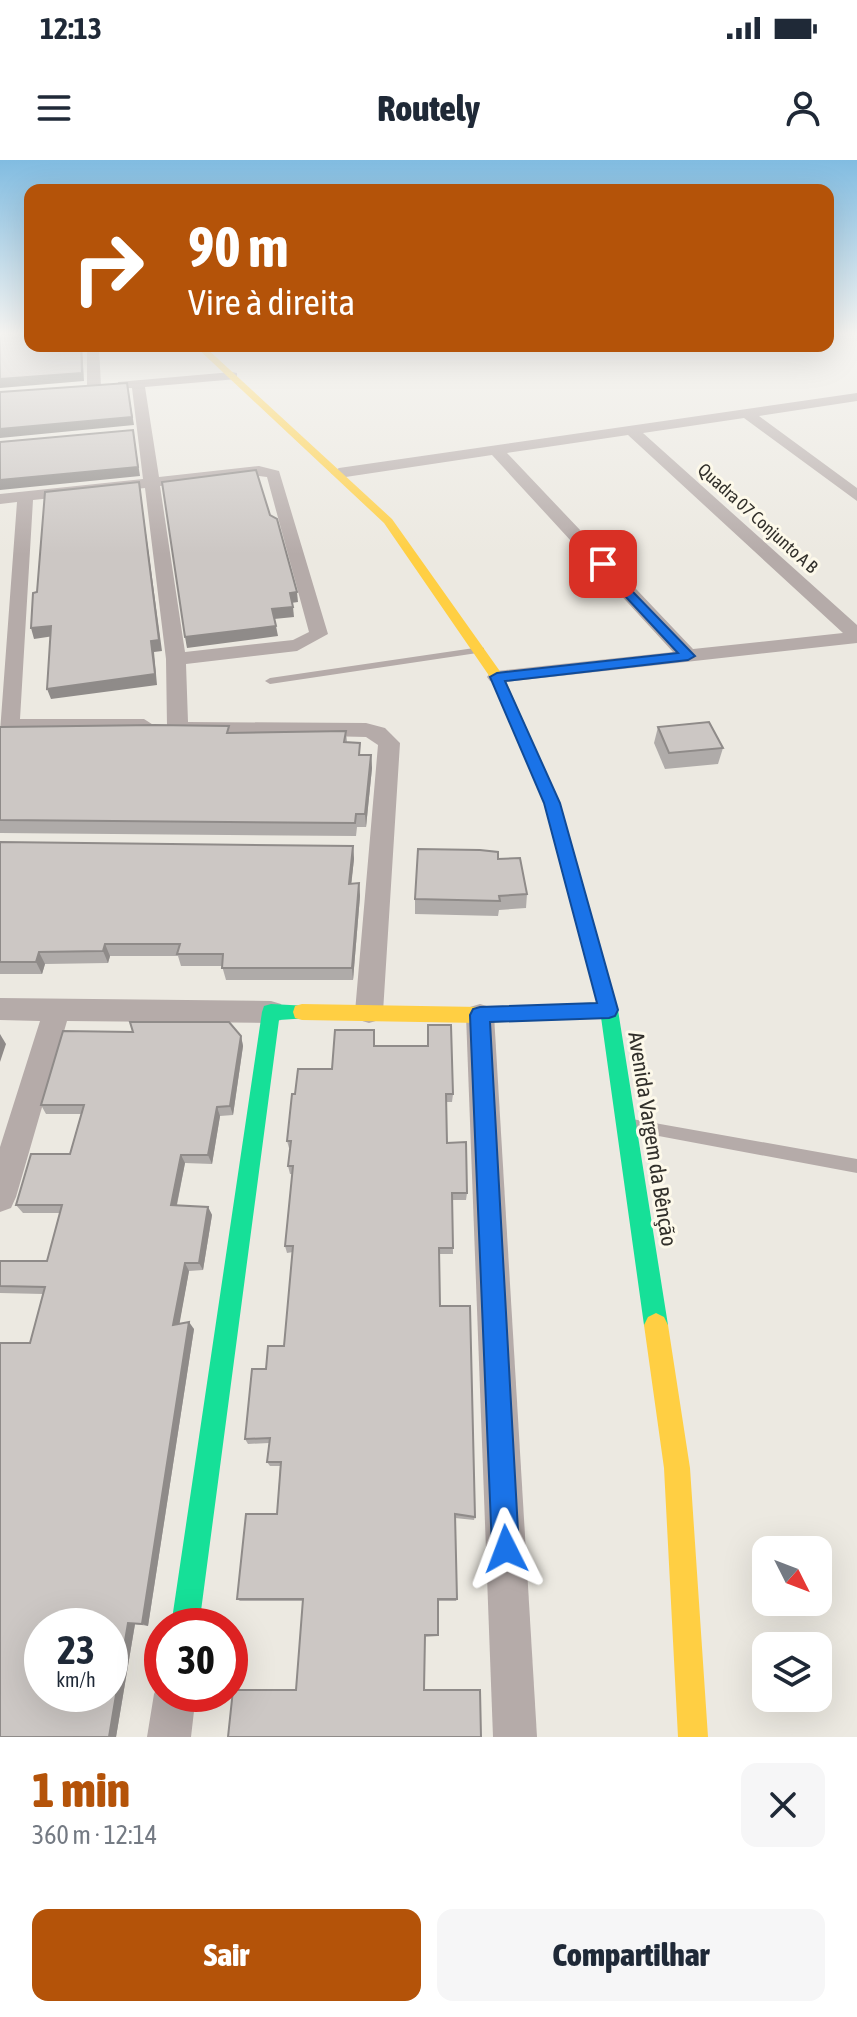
<!DOCTYPE html>
<html lang="pt">
<meta charset="utf-8">
<style>
body{margin:0;font-family:"Asap Condensed",sans-serif;background:#f6f6f7;color:#1f2937;height:100vh;display:flex;flex-direction:column;font-size:30px;white-space:nowrap}
*{box-sizing:border-box;margin:0}
p{font-size:26px;color:#747a83}
.icon{flex:none;width:44px;height:44px;fill:none;stroke:currentColor;stroke-width:2;stroke-linecap:round;stroke-linejoin:round}
.map{position:relative;height:1577px;overflow:hidden}
.panel{display:flex;flex-direction:column;background:#fff;flex:1}
.panel>*{flex:none}
.banner{position:absolute;left:24px;top:24px;width:810px;height:168px;border-radius:16px;box-shadow:0 8px 32px #0002;background:#b45309;color:#fff;overflow:hidden}
.needle{width:52px;rotate:132deg}
.controls{position:absolute;left:752px;top:1376px;display:grid;gap:16px}
.controls a{display:grid;place-items:center;width:80px;height:80px;border-radius:16px;background:#fff;box-shadow:0 8px 32px #0002;font-size:40px}
.speed{position:absolute;left:24px;top:1448px;display:flex;gap:16px;font-size:40px;font-weight:700;text-align:center}
.speed>*{display:grid;place-content:center;width:104px;height:104px;border-radius:50%;background:#fff;box-shadow:0 8px 32px #0002;line-height:1}
.speed small{font-size:20px;font-weight:400}
.speed .limit{border:12px solid #d22;background:#fff;color:#111}
.pin{position:absolute;display:grid;place-items:center;width:68px;height:68px;color:#fff;margin:-34px;border-radius:16px;box-shadow:0 4px 12px #0006}
.me{position:absolute;width:88px;margin:-44px;rotate:357deg;stroke-linejoin:round;filter:drop-shadow(0 0 6px #0008)}
.turn{display:flex;align-items:center;gap:28px;height:168px;padding:0 32px;font-size:36px}
.turn .icon{width:104px;height:104px;stroke-width:2.5}
.turn b{display:block;font-size:56px;line-height:68px}
.round{display:grid;place-items:center;flex:none;width:84px;height:84px;border-radius:16px;background:#f6f6f7}
.overview{display:flex;align-items:center;justify-content:space-between;height:136px;padding:0 32px}
h1{font-size:48px;font-weight:800;line-height:60px;color:#b45309}
.cta{display:flex;gap:16px;margin-top:auto;padding:16px 32px}
.cta a{flex:1;height:92px;border-radius:16px;background:#b45309;color:#fff;font-size:32px;font-weight:800;line-height:92px;text-align:center}
.cta a+a{background:#f6f6f7;color:#1f2937}
.status{display:flex;justify-content:space-between;align-items:center;height:56px;padding:0 40px;background:#fff;direction:ltr}
.status svg{height:22px;fill:currentColor}
header{display:flex;justify-content:space-between;align-items:center;height:104px;padding:0 32px;background:#fff;font-size:36px;font-weight:800}
.map>svg:first-child{display:block}
.lines{fill:none;stroke-linecap:round;stroke-linejoin:round}
.lane{fill:#b5aba9;fill-rule:evenodd}
.street{fill:#b5aba9;fill-rule:evenodd}
.fast{fill:#16e098;fill-rule:evenodd}
.slow{fill:#ffcf43;fill-rule:evenodd}
.wall{fill:#afaba9}
.shaded-wall{fill:#8f8b89}
.building{fill:#ccc7c4;stroke:#8f8b89;stroke-width:2;fill-rule:evenodd}
.route{fill:#1a73e8;stroke:#114b97;stroke-width:2}
.labels{text-anchor:middle;dominant-baseline:central;stroke-width:6;stroke-linejoin:round;paint-order:stroke}
.far-street-label{font-size:18px;fill:#32302b;stroke:#fdf9ea}
.street-label{font-size:22px;fill:#32302b;stroke:#fdf9ea}
</style>
<div class="status"><b>12:13</b><svg viewBox="0 0 49 12"><path d="M0 12V9h3v3zM5 12V6h3v6zM10 12V3h3v9zM15 12V0h3v12zM26 1h20v11H26zM47 4h2v5h-2z"/></svg></div>
<header><svg class="icon" aria-label="menu" viewBox="0 0 24 24"><path d="M4 6h16M4 12h16M4 18h16"/></svg>Routely<svg class="icon" aria-label="person" viewBox="0 0 24 24"><circle cx="12" cy="8" r="4"/><path d="M4 21q1-7 8-7t8 7"/></svg></header>
<div class="map">
<svg width="857" height="1577" viewBox="0 0 857 1577">
<rect width="100%" height="100%" fill="#ece9e1"/>
<g class="lines">
<!-- lane -->
<g class="lane">
<path d="M481,487L484,488V492L270,524L265,521L270,518Z"/>
<path d="M632,959L857,999V1013L632,971L627,969L625,965L627,961Z"/>
</g>
<!-- street -->
<g class="street">
<path d="M87,186H99L101,227L94,231L87,227Z"/>
<path d="M232,212L237,213V219L145,227L159,317L259,306L279,311L328,474L297,491L186,504L188,562L366,563L385,568L400,583L383,852L379,860L369,863L359,860L355,852L378,585L366,577L196,573L187,568L178,573L171,571L167,566L166,499L145,328L33,340L20,559H144L155,566L144,573L0,572L17,342L0,344V334L143,319L132,228H118V222ZM259,316L267,317L309,472L293,480L185,492L160,326Z"/>
<path d="M857,233V241L759,256L857,328V341L744,258L643,273L857,465V483L497,523L490,521L487,517L490,513L497,511L673,492L492,295L339,318L331,313L339,308ZM628,275L843,473L693,489L507,293Z"/>
<path d="M0,838L271,841L281,844L285,852L281,860L271,863L67,861L16,1037L11,1048L0,1052V987L40,861L0,860Z"/>
<path d="M480,844L490,847L494,855L537,1577H493L466,855L470,847Z"/>
<path d="M162,1518V1534H196L191,1577H147L154,1534Z"/>
</g>
<!-- fast -->
<g class="fast">
<path d="M561,671L569,677L618,850L668,1165L664,1173L656,1177L648,1173L644,1165L600,850L553,677Z"/>
<path d="M271,844L309,846L311,852L309,858L279,860L199,1466H171L262,852L264,846Z"/>
</g>
<!-- slow -->
<g class="slow">
<path d="M195,186H204L392,359L504,517L560,643L569,677L567,681L561,683L553,677L544,643L490,517L384,363Z"/>
<path d="M609,842L616,845L618,850L616,855L609,858L480,863L302,860L295,858L293,852L295,846L302,844L480,847Z"/>
<path d="M656,1153L664,1157L668,1165L690,1308L708,1577H678L664,1308L644,1165L648,1157Z"/>
</g>
</g>
<!-- wall -->
<g class="wall">
<path d="M0,567L230,573L346,571L347,582L361,595H371L372,608L366,667H357L356,676L0,673Z"/>
<path d="M658,567L723,588L718,604L665,609L654,583Z"/>
<path d="M0,683L353,686L354,699L351,724L359,723L360,736L353,820H226L222,806H181L178,796H110L108,803L45,804L42,814H0Z"/>
<path d="M498,699L527,734L526,748L499,750L498,756L415,754V739Z"/>
<path d="M241,876L243,886L233,955L220,956L212,1004L185,1003L177,1045L208,1047L212,1055L203,1110L189,1111L179,1164L194,1169L148,1466L135,1464L116,1577L30,1183L43,1134L0,1133V1101H47L60,1053H23L16,1045L70,994L81,954H46L41,945Z"/>
<path d="M375,878V886L453,934L452,942H446L447,983L467,1033L466,1040H452L453,1094H439L440,1146L475,1357L474,1360L455,1358L457,1439L456,1441H438V1476L425,1477L296,1530L303,1441H240L237,1439L277,1354L280,1306H270L267,1302L269,1283L248,1284L245,1279L266,1209L284,1186L293,1092L287,1093L285,1086L292,1014H290L288,1006L290,988H289L287,981L295,934Z"/>
</g>
<!-- shaded-wall -->
<g class="shaded-wall">
<path d="M81,186H82L84,221L0,228V219Z"/>
<path d="M127,223L134,265L0,278V269Z"/>
<path d="M133,270L140,316L0,330V320Z"/>
<path d="M139,322L162,491L154,492L157,525L51,539L47,529Z"/>
<path d="M297,432L298,442L291,443L290,433Z"/>
<path d="M293,447L294,457L274,459L272,449Z"/>
<path d="M51,466L54,476L34,479L31,468Z"/>
<path d="M276,466L278,476L187,488L185,477Z"/>
<path d="M371,595L372,608L366,667L365,654Z"/>
<path d="M353,686L354,699L350,736L349,724Z"/>
<path d="M359,723L360,736L353,820L352,808Z"/>
<path d="M105,784L110,796L108,803L103,791Z"/>
<path d="M39,792L45,804L42,814L36,802Z"/>
<path d="M0,874L6,884L0,902Z"/>
<path d="M241,876L243,886L233,955L230,946Z"/>
<path d="M217,947L220,956L212,1004L208,995Z"/>
<path d="M181,995L185,1003L175,1053L171,1045Z"/>
<path d="M208,1047L212,1055L203,1110L199,1103Z"/>
<path d="M185,1103L189,1111L178,1172L173,1165Z"/>
<path d="M189,1162L194,1169L148,1466L142,1464Z"/>
<path d="M128,1463L135,1464L116,1577H109Z"/>
</g>
<!-- building -->
<g class="building">
<path d="M0,173H30V186H81L82,213L0,219Z"/>
<path d="M127,223L132,257L0,269V232Z"/>
<path d="M133,270L138,307L0,320V282Z"/>
<path d="M256,310L270,355L277,359L297,432L290,433L293,447L272,449L276,466L185,477L162,322Z"/>
<path d="M139,322L159,480L151,481L155,514L47,529L51,466L31,468L33,433L37,432L45,332Z"/>
<path d="M709,562L723,588L669,593L658,567Z"/>
<path d="M155,565L229,566L227,573L346,571L344,582L360,583L359,595H371L365,654H356L355,663L0,660V567Z"/>
<path d="M0,682L353,686L349,724L359,723L352,808H222L223,794H177L180,784H105L103,791L39,792L36,802H0Z"/>
<path d="M418,689L480,690L498,692V699L520,698L527,734L499,736L500,741L415,739Z"/>
<path d="M130,862H229L241,876L230,946L217,947L208,995H181L171,1045L208,1047L199,1103H185L173,1165L189,1162L142,1464L128,1463L109,1577H0V1183H30L45,1127L0,1126V1101H47L62,1045H16L31,994H70L84,945H41L63,871L133,872ZM42,1466H110V1534H42Z"/>
<path d="M428,865H451L453,934H446L447,983L466,982L467,1033H452L453,1088H439L440,1146H470L475,1357L455,1354L457,1439H438V1475H425L424,1530H480L481,1577H228L233,1530H296L303,1439H237L246,1354H277L281,1302H267L270,1278L245,1279L252,1209H266L268,1186H284L293,1086H285L293,1006H288L291,981H287L292,934H295L298,909H332L335,870H374V886H428Z"/>
</g>
<!-- sky -->
<linearGradient id="sky" x2="0" y2="1"><stop stop-color="#81bce1"/><stop offset="0.44" stop-color="#f6f5f2"/><stop offset="1" stop-color="#f6f5f2" stop-opacity="0"/></linearGradient>
<rect width="857" height="394" fill="url(#sky)"/>
<!-- route -->
<path class="route" d="M603,401L695,496L688,500L505,521L560,643L618,850L615,856L609,858L490,862L519,1389L515,1398L506,1402L496,1398L492,1389L470,855L473,849L480,847L597,843L544,643L490,517L497,513L678,493L598,407L597,404Z"/>
<g class="labels">
<!-- far-street labels -->
<g class="far-street-label">
<text transform="translate(758 358) rotate(42)">Quadra 07 Conjunto A B</text>
</g>
<!-- street labels -->
<g class="street-label">
<text transform="translate(653 979) rotate(81)">Avenida Vargem da Bênção</text>
</g>
</g>
</svg>
<div class="controls">
<a><svg class="needle" viewBox="-14 -14 28 28"><path d="M0-13l5 13h-10z" fill="#e53935"/><path d="M0 13l5-13h-10z" fill="#747a83"/></svg></a>
<a><svg class="icon" aria-label="layers" viewBox="0 0 24 24"><path d="M12 4l9 5-9 5-9-5zM3 14l9 5 9-5"/></svg></a>
</div>
<div class="speed"><div>23<small>km/h</small></div><div class="limit">30</div></div>
<div class="pin" style="left:603px;top:404px;background:#d93025"><svg class="icon" aria-label="arrive" viewBox="0 0 24 24"><path d="M6 21V4h12l-3 4 3 4H6"/></svg></div>
<svg class="me" style="left:506px;top:1389px" viewBox="-20 -20 40 40"><path d="M0-17L14 15 0 8-14 15z" fill="#1a73e8" stroke="#fff" stroke-width="4"/></svg>
<div class="banner">
<div class="turn"><svg class="icon" aria-label="right" viewBox="0 0 24 24"><path d="M7 20v-9h11M14 6l5 5-5 5"/></svg><div><b>90 m</b>Vire à direita</div></div>
</div>
</div>
<section class="panel">
<div class="overview"><div><h1>1 min</h1><p>360 m · 12:14</p></div><a class="round"><svg class="icon" aria-label="close" viewBox="0 0 24 24"><path d="M6 6l12 12M18 6L6 18"/></svg></a></div>
<div class="cta"><a>Sair</a><a>Compartilhar</a></div>
</section>
